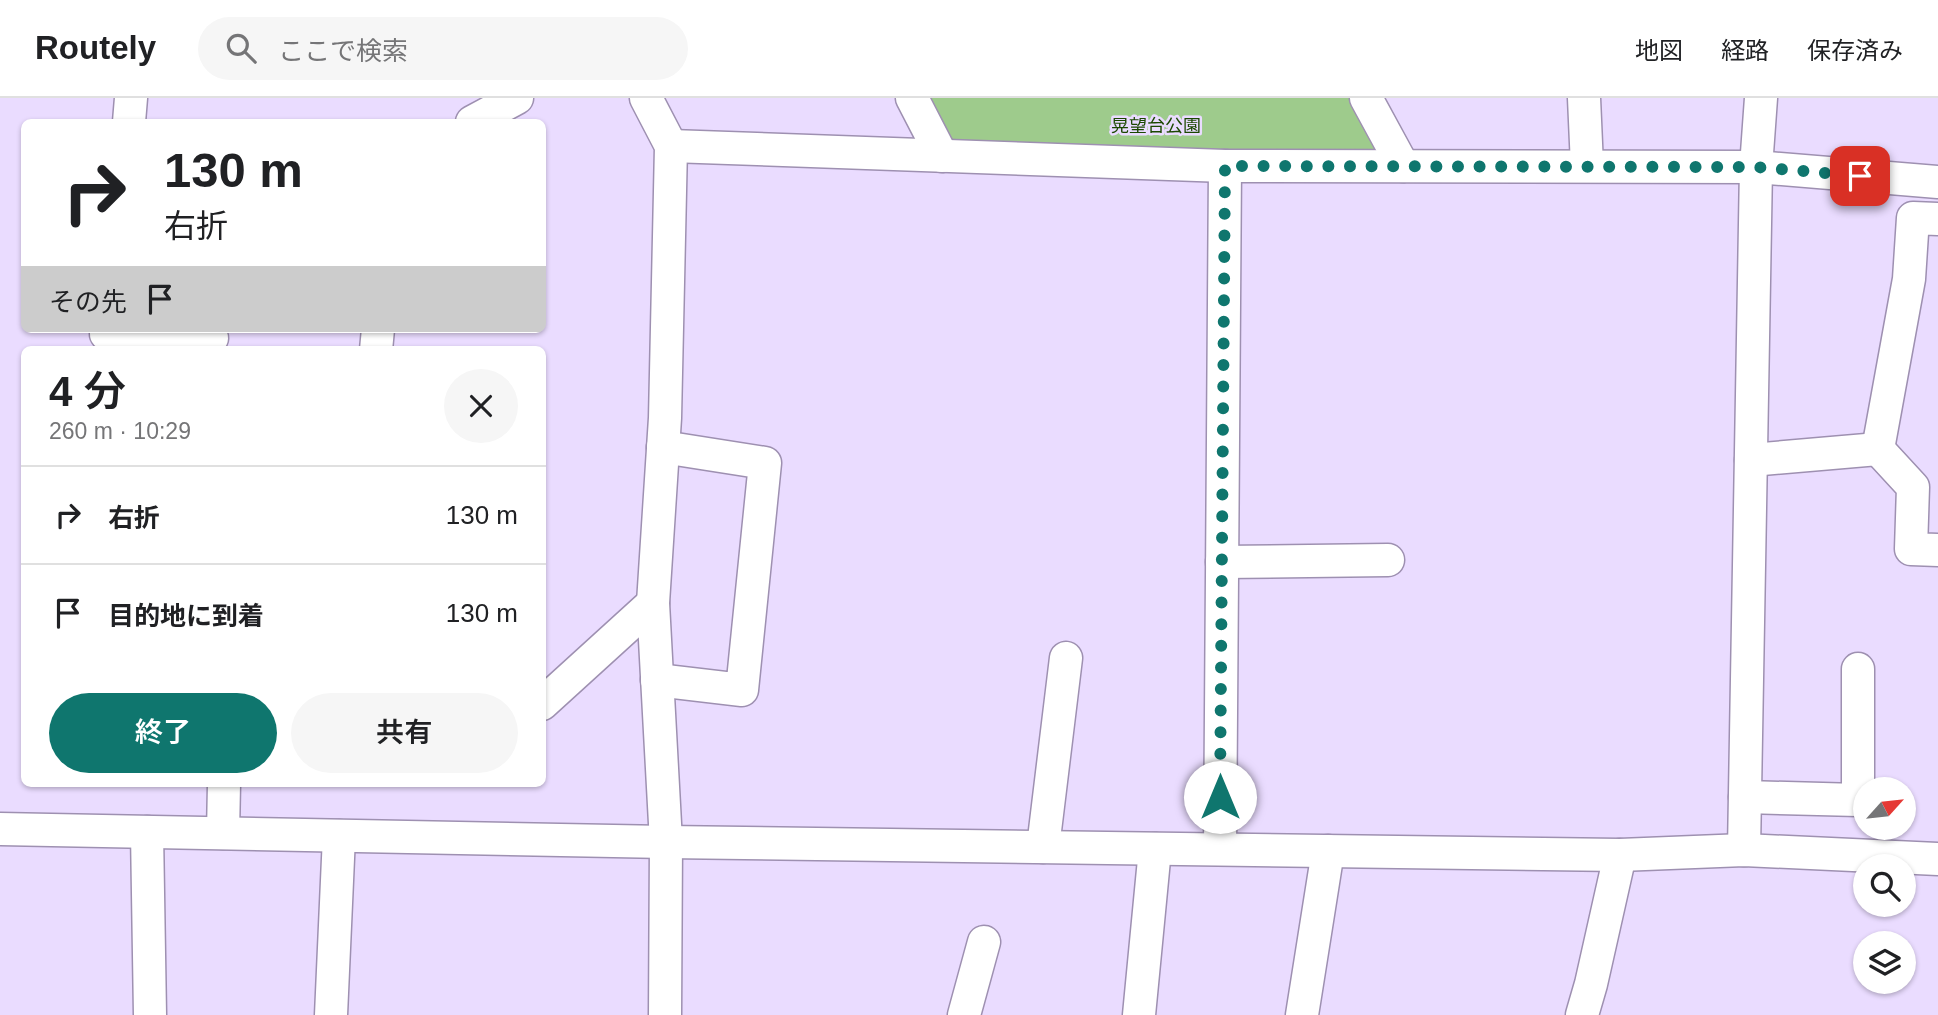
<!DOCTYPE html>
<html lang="ja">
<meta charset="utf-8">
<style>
body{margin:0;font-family:Helvetica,"Noto Sans JP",sans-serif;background:#f6f6f6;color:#202124;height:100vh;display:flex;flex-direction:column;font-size:26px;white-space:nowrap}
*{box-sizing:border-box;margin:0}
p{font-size:23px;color:#757577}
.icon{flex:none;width:38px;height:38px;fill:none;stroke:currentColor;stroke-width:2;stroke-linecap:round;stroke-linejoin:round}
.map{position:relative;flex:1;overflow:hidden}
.drawer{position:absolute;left:21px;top:248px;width:525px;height:441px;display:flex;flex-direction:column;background:#fff;border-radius:10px;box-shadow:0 2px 5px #0004}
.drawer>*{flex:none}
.hud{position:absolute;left:21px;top:21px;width:525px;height:214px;border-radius:10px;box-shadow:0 2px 5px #0004;background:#fff;color:#202124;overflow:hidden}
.needle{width:46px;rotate:63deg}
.controls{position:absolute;left:1853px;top:679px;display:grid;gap:14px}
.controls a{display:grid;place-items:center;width:63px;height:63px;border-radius:50%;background:#fff;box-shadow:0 2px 5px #0004;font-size:35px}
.pin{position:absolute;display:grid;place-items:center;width:60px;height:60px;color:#fff;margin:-30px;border-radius:14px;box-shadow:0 4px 10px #0006}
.me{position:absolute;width:77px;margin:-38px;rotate:0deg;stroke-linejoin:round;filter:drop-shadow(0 0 5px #0008)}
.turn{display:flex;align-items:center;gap:24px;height:147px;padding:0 28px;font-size:32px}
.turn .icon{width:91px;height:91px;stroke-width:2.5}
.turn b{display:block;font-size:49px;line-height:60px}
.then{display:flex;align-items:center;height:66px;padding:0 28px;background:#0003;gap:14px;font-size:26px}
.round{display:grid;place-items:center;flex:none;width:74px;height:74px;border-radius:37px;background:#f6f6f6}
.headline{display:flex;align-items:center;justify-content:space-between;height:119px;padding:0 28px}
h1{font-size:42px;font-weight:600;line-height:52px}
.primary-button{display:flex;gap:14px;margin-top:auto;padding:14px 28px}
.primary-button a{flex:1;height:80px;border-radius:42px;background:#0f766e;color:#fff;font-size:28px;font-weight:600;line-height:80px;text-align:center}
.primary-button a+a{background:#f6f6f6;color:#202124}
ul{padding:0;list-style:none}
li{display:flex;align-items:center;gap:21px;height:98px;padding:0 28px;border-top:2px solid #e0e0e0}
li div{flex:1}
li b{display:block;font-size:26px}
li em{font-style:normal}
header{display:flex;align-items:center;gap:42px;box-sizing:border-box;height:98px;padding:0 35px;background:#fff;border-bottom:2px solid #e0e0e0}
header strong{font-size:33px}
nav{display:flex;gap:38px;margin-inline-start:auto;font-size:24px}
.search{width:490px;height:63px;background:#f6f6f6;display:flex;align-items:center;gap:18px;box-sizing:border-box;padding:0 24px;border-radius:38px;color:#757577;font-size:26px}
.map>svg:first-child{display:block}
.green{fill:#9ecb8c}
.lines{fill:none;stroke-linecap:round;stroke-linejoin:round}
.street-casing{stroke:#9e90b1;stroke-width:35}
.street{stroke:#fff;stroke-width:32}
.route{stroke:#0f766e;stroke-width:12;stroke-dasharray:0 21.6}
.labels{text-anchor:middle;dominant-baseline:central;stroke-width:5;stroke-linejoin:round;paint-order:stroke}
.park-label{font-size:18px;fill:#1b4800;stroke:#eadcff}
</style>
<header>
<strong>Routely</strong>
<div class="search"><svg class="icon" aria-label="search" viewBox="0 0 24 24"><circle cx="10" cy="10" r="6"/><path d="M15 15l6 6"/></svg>ここで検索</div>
<nav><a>地図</a><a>経路</a><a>保存済み</a></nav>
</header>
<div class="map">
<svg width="1938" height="917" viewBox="0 0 1938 917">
<rect width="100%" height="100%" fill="#eadcff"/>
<!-- green -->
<path class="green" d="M923,0H1357L1380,43L1377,58L964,48L941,35Z"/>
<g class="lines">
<!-- street casing -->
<g class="street-casing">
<g id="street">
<path d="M646,0L671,48L665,320L653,505L666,744L665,917"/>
<path d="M912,0L942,58"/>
<path d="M1366,0L1403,68"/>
<path d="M1584,0L1587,68"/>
<path d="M129,24L131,0"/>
<path d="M472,24L517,0"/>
<path d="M671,48L1225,68L1756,69L1938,84"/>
<path d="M106,236L212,240"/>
<path d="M376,252L378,231"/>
<path d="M1878,351L1909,181L1913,120L1938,121"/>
<path d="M1878,351L1913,389L1911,451L1938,452"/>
<path d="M1751,362L1878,351"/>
<path d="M1222,464L1388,462"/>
<path d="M657,582L742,592L765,365L663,349"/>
<path d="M542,606L653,505"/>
<path d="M1745,699L1858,702V571"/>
<path d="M0,731L666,744L1620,757L1744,752L1938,761"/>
<path d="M147,734L150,917"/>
<path d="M223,735L224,686"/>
<path d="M1043,749L1066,560"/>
<path d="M1220,751L1225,68"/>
<path d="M1744,752L1756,69L1761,0"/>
<path d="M331,917L339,738"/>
<path d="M964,917L984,844"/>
<path d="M1139,917L1155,751"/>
<path d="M1302,917L1328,753"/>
<path d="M1582,917L1591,886L1620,757"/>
</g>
</g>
<!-- street -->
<use href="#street" class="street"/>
</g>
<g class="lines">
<!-- route -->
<path class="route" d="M1220,699L1225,68L1756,69L1860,78"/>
</g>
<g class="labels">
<!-- park labels -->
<g class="park-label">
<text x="1156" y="28">晃望台公園</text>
</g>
</g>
</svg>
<div class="controls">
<a><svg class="needle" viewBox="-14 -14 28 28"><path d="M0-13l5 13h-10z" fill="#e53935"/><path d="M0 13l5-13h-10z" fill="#757577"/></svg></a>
<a><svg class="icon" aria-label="search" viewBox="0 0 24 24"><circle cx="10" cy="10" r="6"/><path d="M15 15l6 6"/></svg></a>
<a><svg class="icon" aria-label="layers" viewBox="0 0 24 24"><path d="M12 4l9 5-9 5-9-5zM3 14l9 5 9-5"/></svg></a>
</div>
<div class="pin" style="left:1860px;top:78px;background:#d93025"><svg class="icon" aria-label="arrive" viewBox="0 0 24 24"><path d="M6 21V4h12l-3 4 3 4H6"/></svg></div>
<svg class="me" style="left:1220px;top:699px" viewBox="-20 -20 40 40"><circle r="19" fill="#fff"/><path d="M0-13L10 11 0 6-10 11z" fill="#0f766e"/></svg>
<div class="hud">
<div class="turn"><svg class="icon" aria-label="right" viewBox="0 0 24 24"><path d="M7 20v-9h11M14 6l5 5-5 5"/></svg><div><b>130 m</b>右折</div></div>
<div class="then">その先<svg class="icon" aria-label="arrive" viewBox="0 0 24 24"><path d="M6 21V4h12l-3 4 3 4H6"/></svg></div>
</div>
<section class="drawer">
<div class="headline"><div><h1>4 分</h1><p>260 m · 10:29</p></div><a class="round"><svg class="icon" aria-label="close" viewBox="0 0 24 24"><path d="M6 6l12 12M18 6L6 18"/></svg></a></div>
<ul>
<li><svg class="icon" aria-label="right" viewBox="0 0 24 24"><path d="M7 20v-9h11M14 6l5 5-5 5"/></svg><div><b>右折</b></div><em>130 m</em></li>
<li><svg class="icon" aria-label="arrive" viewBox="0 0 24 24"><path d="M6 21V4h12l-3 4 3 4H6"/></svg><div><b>目的地に到着</b></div><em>130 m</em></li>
</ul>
<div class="primary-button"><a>終了</a><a>共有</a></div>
</section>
</div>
